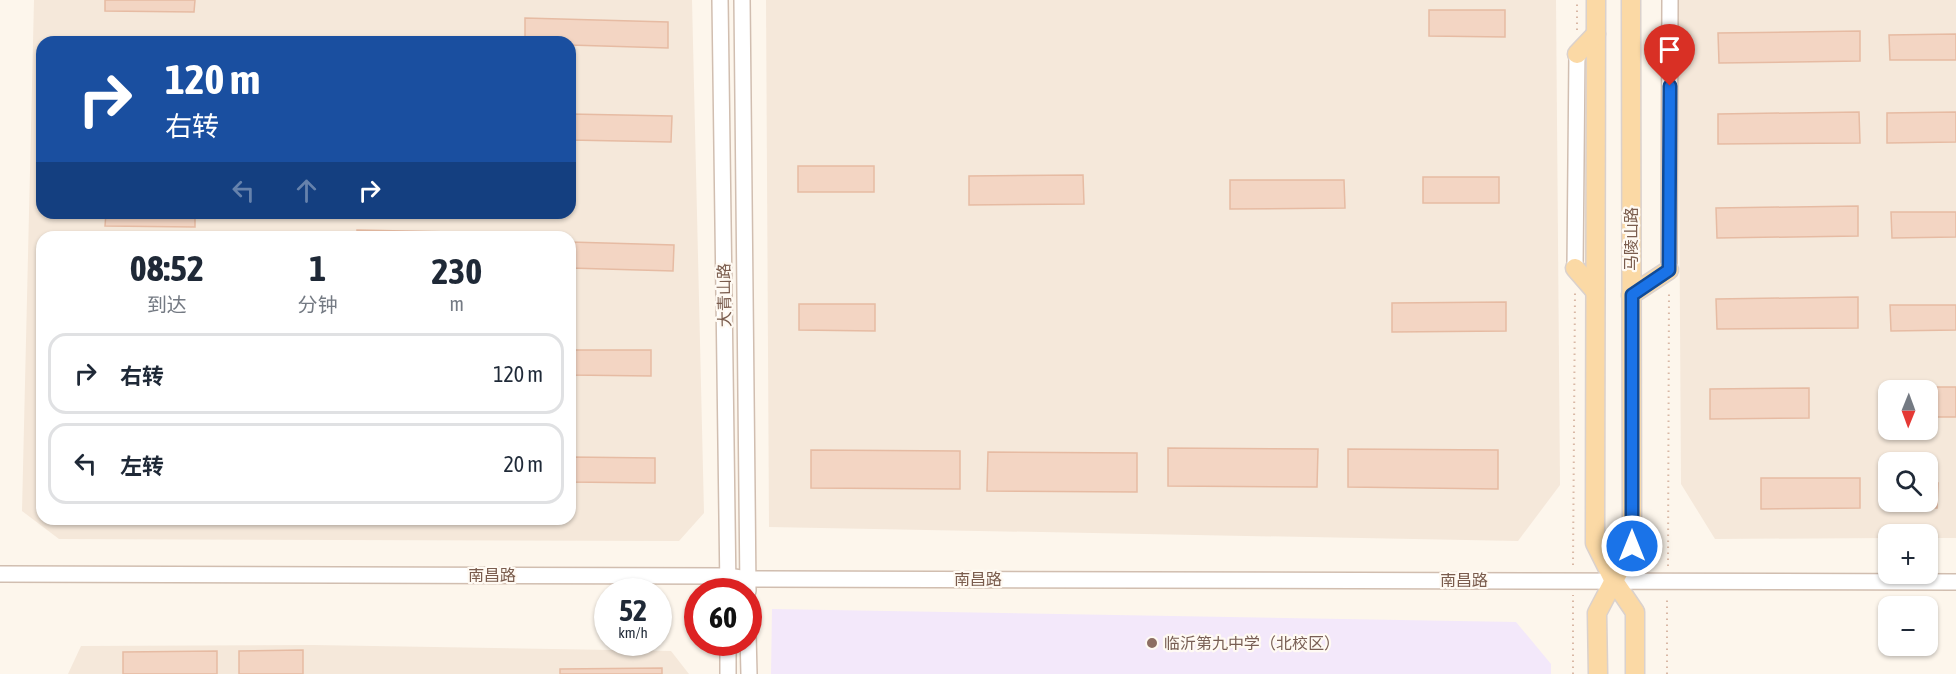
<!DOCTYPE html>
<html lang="zh">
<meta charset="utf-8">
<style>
body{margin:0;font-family:"Asap Condensed","Noto Sans SC",sans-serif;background:#f2f2f3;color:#1f2937;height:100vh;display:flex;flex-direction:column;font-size:22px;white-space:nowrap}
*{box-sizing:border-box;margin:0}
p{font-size:20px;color:#747a83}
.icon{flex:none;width:33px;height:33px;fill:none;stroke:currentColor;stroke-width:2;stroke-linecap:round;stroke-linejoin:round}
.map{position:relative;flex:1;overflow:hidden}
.side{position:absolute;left:36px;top:231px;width:540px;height:294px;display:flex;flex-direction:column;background:#fff;border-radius:18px;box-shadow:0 2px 4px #0004}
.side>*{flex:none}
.hud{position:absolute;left:36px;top:36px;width:540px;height:183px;border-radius:18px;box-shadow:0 2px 4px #0004;background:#1a4fa0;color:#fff;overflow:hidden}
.needle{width:39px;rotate:181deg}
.buttons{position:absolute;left:1878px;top:380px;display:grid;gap:12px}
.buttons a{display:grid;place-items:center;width:60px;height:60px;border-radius:12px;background:#fff;box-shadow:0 2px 4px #0004;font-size:30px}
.speed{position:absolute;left:594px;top:578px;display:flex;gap:12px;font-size:30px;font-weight:700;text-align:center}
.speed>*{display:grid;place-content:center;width:78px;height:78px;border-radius:50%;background:#fff;box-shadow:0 2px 4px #0004;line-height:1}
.speed small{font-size:15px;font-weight:400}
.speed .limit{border:9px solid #d22;background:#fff;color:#111}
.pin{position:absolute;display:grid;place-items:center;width:51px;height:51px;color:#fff;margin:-62px -26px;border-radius:50% 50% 50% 0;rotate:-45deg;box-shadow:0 0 6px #0007}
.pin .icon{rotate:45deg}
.me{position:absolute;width:66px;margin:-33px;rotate:0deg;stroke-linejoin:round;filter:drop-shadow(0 0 4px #0008)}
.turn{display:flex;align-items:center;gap:21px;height:126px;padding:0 30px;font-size:27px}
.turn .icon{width:78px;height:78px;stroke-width:2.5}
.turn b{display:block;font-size:42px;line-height:51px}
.lanes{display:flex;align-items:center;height:57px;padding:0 30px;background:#0003;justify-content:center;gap:30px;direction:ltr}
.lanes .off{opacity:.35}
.eta{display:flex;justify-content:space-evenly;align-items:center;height:102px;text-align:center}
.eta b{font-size:36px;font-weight:700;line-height:42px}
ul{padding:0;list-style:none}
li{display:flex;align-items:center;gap:18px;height:81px;margin:0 12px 9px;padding:0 18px;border:3px solid #e0e1e3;border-radius:18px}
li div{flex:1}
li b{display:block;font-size:22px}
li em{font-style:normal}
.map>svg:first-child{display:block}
.residential{fill:#f5e8da;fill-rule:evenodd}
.education{fill:#f3e8fa}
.building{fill:#f3d5c3;stroke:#e6bba3;stroke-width:1.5}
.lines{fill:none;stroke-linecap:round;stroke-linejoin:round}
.tertiary-casing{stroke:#d1beb0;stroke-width:18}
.primary-casing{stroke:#dad1cd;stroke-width:21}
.path{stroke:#d9b8a5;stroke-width:2;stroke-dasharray:1.5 4.5;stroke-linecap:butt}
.tertiary{stroke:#fff;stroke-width:15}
.primary{stroke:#fbd9a5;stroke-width:18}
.route-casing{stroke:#114b97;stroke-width:15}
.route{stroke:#1a73e8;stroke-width:10}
.education-dot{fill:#8d6e63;stroke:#fffaf3;stroke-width:2}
.labels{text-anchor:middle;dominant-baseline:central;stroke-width:4.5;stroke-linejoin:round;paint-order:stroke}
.street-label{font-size:16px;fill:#7a5c4d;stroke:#fffaf3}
.education-label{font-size:16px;fill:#785e54;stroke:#fffaf3;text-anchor:start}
</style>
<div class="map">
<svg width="1956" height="674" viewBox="0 0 1956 674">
<rect width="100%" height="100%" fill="#fdf6ec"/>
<!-- residential -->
<g class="residential">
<path d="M34,0H692L704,513L679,541L59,539L22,511ZM42,42H570V213H42ZM42,237H570V519H42Z"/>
<path d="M766,0H1556L1560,485L1518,541L769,527Z"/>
<path d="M1678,0H1956V538H1928V534H1888V538L1715,539L1681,484ZM1888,390H1928V429H1888ZM1888,462H1928V501H1888Z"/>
<path d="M313,645L671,651L689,674H68L81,646Z"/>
</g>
<!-- education -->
<path class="education" d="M772,609L1516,622L1551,664V674H771Z"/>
<!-- building -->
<g class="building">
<path d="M105,0H195L194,12L105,11Z"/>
<path d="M1429,10H1505V37L1429,36Z"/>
<path d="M525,18L668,22V48L570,45V42H525Z"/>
<path d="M1860,31V61L1719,63L1718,33Z"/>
<path d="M1956,34V60H1890L1889,35Z"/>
<path d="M1859,112L1860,143L1718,144V114Z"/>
<path d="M1956,112V142L1887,143V113Z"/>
<path d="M570,114L672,116L671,142L570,140Z"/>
<rect x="798" y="166" width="76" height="26"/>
<path d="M1083,175L1084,204L969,205V176Z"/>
<rect x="1423" y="177" width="76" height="26"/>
<path d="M1230,180H1344L1345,208L1230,209Z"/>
<path d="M1858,206V236L1717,238L1716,208Z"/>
<path d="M1891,212H1956V237L1892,238Z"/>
<path d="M106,213H195V227L105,226Z"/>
<path d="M357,230L501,233L500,237H357Z"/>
<path d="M570,242L674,245L673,271L570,268Z"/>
<path d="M1858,297V328L1717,329L1716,299Z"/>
<path d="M1506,302V331L1392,332V303Z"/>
<path d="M799,304H875V331L799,330Z"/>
<path d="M1890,305H1956V330L1891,331Z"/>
<path d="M570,350H651V376L570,375Z"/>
<path d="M1887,387H1956V417H1928V390H1888L1887,418Z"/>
<path d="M1809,388V418L1710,419V389Z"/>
<path d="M1168,448L1318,449L1317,487L1168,486Z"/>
<path d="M1348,449L1498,450V489L1348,487Z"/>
<path d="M811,450L960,451V489L811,488Z"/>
<path d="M988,452L1137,453V492L987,491Z"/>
<path d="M570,457L655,458V483L570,482Z"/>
<path d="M1761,478H1860V508L1761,509Z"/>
<path d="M1928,483H1938L1937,508L1889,507V501H1928Z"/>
<path d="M199,519H289V521Z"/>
<path d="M303,650V674H239V651Z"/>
<path d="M217,651V674H123V652Z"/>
<path d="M662,668V674H560V669Z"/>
</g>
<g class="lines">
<!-- tertiary casing -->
<g class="tertiary-casing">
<g id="tertiary">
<path d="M720,0L728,591"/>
<path d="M742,0L748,591"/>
<path d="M1575,268L1577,54"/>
<path d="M1669,270L1670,0"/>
<path d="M0,574L727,576L748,579L1956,582"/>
<path d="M748,633L749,674"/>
<path d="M728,642V674"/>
</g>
</g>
<!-- primary casing -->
<g class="primary-casing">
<g id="primary">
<path d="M1596,0L1595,543L1614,581L1635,612V674"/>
<path d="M1577,54L1596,34"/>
<path d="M1575,268L1595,291"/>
<path d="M1631,295L1669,270"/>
<path d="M1598,674L1597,613L1632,546L1631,0"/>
</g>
</g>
<!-- path -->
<g class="path">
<path d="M1577,30V0"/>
<path d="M1573,565L1575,292"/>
<path d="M1668,566L1669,290"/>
<path d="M1573,674V595"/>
<path d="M1667,674V596"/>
</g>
<!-- tertiary -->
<use href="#tertiary" class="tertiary"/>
<!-- primary -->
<use href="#primary" class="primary"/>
</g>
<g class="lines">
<!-- route casing -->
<g class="route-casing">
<path id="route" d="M1632,546V295L1669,270L1670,86"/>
</g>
<!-- route -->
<use href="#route" class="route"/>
</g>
<!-- markers -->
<circle class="education-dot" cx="1152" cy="643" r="6"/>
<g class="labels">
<!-- street labels -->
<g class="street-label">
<text transform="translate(1631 239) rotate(-90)">马陵山路</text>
<text transform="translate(724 295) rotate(-91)">大青山路</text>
<text x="492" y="575">南昌路</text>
<text x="978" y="579">南昌路</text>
<text x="1464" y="580">南昌路</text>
</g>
<!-- education labels -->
<g class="education-label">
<text x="1164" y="643">临沂第九中学（北校区）</text>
</g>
</g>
</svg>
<div class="buttons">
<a><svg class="needle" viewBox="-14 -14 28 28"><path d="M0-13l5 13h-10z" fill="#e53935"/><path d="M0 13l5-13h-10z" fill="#747a83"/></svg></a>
<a><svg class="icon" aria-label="search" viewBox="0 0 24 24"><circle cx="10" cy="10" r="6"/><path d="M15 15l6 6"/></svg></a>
<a>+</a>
<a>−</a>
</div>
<div class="speed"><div>52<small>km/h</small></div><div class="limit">60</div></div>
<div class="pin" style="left:1670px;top:86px;background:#d93025"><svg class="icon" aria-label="arrive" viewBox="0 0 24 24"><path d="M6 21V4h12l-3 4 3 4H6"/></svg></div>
<svg class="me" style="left:1632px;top:546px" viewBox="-20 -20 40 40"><circle r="17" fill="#1a73e8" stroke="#fff" stroke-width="3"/><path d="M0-11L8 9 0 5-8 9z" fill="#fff"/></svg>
<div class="hud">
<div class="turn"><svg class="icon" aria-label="right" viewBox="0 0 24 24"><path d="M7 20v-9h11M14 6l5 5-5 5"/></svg><div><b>120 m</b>右转</div></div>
<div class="lanes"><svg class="icon off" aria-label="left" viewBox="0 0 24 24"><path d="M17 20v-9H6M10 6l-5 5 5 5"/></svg><svg class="icon off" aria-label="ahead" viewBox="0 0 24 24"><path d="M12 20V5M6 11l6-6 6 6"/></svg><svg class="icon" aria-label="right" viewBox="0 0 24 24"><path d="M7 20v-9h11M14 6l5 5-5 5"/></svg></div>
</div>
<section class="side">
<div class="eta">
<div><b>08:52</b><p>到达</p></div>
<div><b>1</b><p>分钟</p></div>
<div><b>230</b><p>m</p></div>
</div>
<ul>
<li><svg class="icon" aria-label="right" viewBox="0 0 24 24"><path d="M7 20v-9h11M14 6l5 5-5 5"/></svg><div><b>右转</b></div><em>120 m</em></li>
<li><svg class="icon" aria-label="left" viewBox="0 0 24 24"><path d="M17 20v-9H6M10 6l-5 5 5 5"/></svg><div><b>左转</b></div><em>20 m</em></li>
</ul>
</section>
</div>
